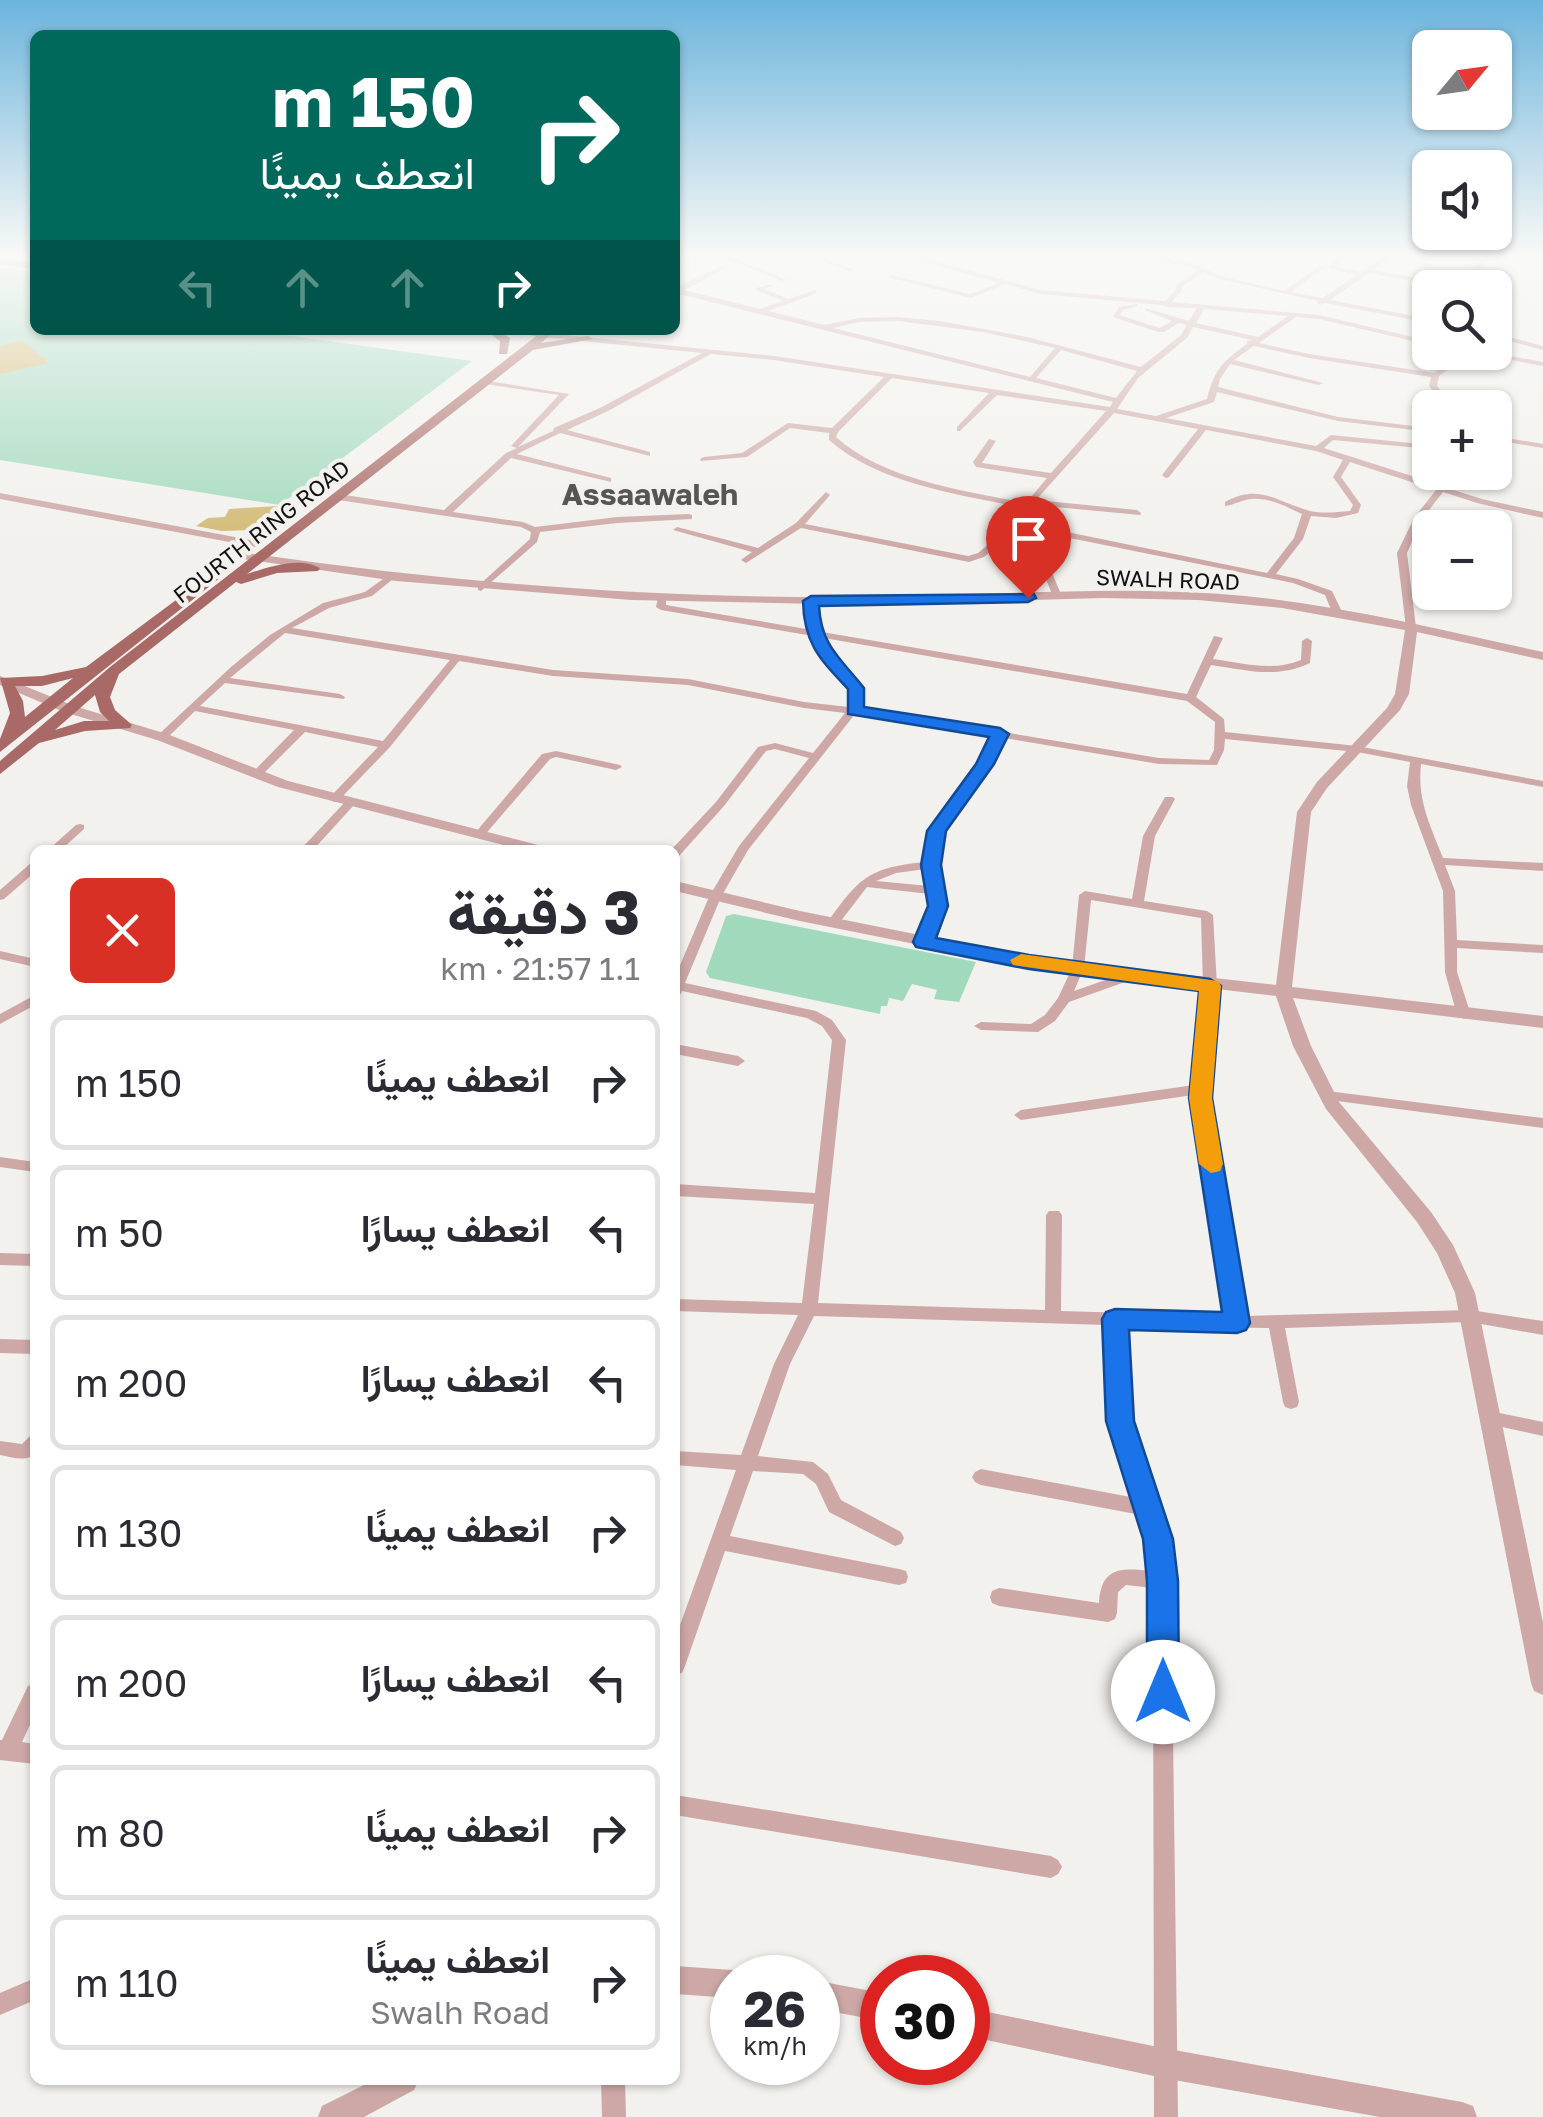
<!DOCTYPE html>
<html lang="ar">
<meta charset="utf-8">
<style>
body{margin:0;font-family:"Golos Text",Vazirmatn,sans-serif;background:#f7f7f7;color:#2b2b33;direction:rtl;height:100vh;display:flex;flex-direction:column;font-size:38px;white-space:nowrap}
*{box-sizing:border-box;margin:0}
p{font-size:32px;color:#7c7c81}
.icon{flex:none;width:55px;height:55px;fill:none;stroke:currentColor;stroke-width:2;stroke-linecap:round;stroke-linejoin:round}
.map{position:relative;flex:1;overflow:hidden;direction:ltr}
.details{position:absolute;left:30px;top:845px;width:650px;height:1240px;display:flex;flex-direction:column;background:#fff;border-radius:15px;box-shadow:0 2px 8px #0004;direction:rtl}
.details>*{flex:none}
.banner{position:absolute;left:30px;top:30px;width:650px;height:305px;border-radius:15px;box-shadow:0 2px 8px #0004;direction:rtl;background:#00695c;color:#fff;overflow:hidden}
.needle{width:65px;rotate:61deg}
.fabs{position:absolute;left:1412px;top:30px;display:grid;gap:20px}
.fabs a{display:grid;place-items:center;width:100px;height:100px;border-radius:15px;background:#fff;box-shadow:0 2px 8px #0004;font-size:50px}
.speed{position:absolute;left:710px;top:1955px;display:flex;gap:20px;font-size:50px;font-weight:700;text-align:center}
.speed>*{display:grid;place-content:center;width:130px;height:130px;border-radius:50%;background:#fff;box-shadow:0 2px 8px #0004;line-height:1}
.speed small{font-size:25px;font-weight:400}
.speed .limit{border:15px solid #d22;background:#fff;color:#111}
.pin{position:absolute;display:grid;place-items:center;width:85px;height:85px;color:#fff;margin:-102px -42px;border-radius:50% 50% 50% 0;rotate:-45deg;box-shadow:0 0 10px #0007}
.pin .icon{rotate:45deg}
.me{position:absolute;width:110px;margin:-55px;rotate:0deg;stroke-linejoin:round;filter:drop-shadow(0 0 8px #0008)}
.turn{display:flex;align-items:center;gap:35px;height:210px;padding:0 40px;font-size:45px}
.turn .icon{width:130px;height:130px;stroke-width:2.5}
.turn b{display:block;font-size:70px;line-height:85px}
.lanes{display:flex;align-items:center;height:95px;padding:0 40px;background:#0003;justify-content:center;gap:50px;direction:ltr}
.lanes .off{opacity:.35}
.round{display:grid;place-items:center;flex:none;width:105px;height:105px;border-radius:15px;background:#f7f7f7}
.head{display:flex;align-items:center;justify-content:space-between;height:170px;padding:0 40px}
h1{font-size:60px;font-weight:700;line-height:75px}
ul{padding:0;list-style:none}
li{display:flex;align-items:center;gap:30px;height:135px;margin:0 20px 15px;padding:0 20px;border:5px solid #e1e1e2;border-radius:15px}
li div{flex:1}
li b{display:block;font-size:38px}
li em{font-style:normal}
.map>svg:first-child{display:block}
.green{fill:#a1d9bd}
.building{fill:#d1b971}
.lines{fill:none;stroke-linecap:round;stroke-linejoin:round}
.minor{fill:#cda8a6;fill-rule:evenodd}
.tertiary{fill:#cda8a6;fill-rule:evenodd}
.secondary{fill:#b88481;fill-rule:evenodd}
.primary{fill:#a96a67;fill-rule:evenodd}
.route{fill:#1a73e8;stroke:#114b97;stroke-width:2.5}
.slow{fill:#f59e0b}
.labels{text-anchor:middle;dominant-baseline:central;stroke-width:8;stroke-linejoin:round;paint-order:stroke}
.far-street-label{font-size:22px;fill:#121110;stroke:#f2f1ed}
.far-district-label{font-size:30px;font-weight:bold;fill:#565552;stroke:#f2f1ed}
</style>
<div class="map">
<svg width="1543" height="2117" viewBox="0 0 1543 2117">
<rect width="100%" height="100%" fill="#f2f1ed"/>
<!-- green -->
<g class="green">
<path d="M0,268L35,272V330H249L472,361L280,505L0,460Z"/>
<path d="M734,914L976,962L959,1002L934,999L937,990L912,984L903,1001L889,998L887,1006H881L880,1014L710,978L706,972L726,916Z"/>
</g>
<!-- building -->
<g class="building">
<path d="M23,341L49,363L0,374V346Z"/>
<path d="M278,506L253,530L222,531L196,526L208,518L225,517L229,509Z"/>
</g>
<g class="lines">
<!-- minor -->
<g class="minor">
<path d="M719,256H728L787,280L782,281Z"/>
<path d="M810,256H819L854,270L849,271Z"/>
<path d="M906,256H917L1041,290L1165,301L1176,290L1177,284L1198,270L1190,267L1137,256H1152L1192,263L1220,276L1284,291L1321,265L1323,268L1291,292L1323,298L1356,275L1329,268V266L1339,256H1346L1336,266L1361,272L1384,256H1392L1373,270C1411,276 1457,292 1485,256H1491C1488,261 1485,266 1481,269C1453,296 1401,278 1369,273L1330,300L1430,319V323L1325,303L1320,305L1317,303L1318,301L1216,278L1204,273L1182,286V290L1172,302L1319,315L1430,341V345L1319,319L1296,317L1259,343L1309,354L1434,373L1442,367L1444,352H1452L1450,368L1439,376L1437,386L1447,399L1443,408H1435L1439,399L1429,386L1431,377L1309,358L1254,346L1234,360L1323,383L1319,385L1230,364L1220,379L1218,387L1338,417L1430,428V432L1338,421L1217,392L1214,402L1166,418L1316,446L1331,435L1430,445V449L1333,440L1324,448L1440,485L1450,472H1459L1447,488L1482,499L1543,512V518L1477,503L1443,492L1422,519L1407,553L1416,628L1411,631L1406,628L1397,553L1414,518L1436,490L1350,462L1341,477L1361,505L1358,513L1336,518L1311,516L1303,539L1276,574L1298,579L1332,591L1343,614L1338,617L1333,614L1325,595L1293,583L1035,531L1062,597L1054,599L1024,525L984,557L969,562L801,528L746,563L741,560L752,552L673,530L677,527L758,548L796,523L826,492L830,495L805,524L968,556L978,553L1023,516L1025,508C962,495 878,484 829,440V433L790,428L747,457L701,461L700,459L704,457L742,453L788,423L832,428L884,377L774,360L711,354L608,411L567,430L650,452V456L560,433L517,454L611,478V482L511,458L453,512L523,522L535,527L617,517L689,514L692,515V519L617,523L540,532L537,542L481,591L478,590V586L530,539L531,532L521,527L338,500L334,497L338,494L444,510L506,453L517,448L511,446L559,395L485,384H482V380L569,394L518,447L553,431L554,428L602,407L702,353L542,337L541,335L545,333L774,356L1110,407L1113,402L675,293V288L722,266L724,269L684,290L760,309L783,301L756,290V288L772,284V286L764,289L789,299L815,290L817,293L768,311L824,325L859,318L898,317L940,321L1027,337L1141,367L1181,335L1187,325L1179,323L1164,332H1158L1113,317L1119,307L1137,304V306L1123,310L1119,315L1160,328L1172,321L1145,310V308L1189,321L1197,308L1165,307L1162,305L1041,294L1005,284L971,298L888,277L891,275L970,294L999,283ZM1204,309L1288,316L1258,337L1196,323ZM898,321L983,332L1055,348L1030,377L833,328L859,322ZM1193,327L1253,340L1247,341V344C1223,361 1214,370 1207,399L1156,416L1117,409L1138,378L1187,338ZM1061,350L1137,371L1116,398L1036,378ZM892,378L989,393L957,427V431H960L997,395L1106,411L1051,473L982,463L996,441L989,439L973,462L976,467L1047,478L1026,503C965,491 883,480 836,437L838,432ZM1114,413L1198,429L1162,475L1166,478L1169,477L1206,430L1316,451L1343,460L1333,477L1353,505L1350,511C1337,512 1323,514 1310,511C1277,502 1260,483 1225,502V506C1234,505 1241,500 1251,499C1269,497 1286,507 1302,514L1294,538L1267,573L1033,525L1034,505L1140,515L1141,513L1137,510L1036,500Z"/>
<path d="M981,256H989L982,260L979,258Z"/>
<path d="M1495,333L1543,346V350L1495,337Z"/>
<path d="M1469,352H1488L1543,362V366Z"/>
<path d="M1495,436L1543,444V448L1495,440Z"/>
<path d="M0,493L256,541L261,544L256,547L0,499Z"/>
<path d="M390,574L395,577L393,579L372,596L329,608L292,628L553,670L688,679L804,702L849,707L853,703C849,674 819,665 813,636L661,610L656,607L658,598L666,596V605L812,630L806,601L811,598L816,601L822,632L1187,694L1214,636L1223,638L1213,659C1243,663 1273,672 1301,660L1302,641L1307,638L1312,641L1310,663C1276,679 1246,670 1211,665L1196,697L1224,719L1225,732L1357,746L1543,781V787L1421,764C1417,800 1430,825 1443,858L1543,863V871L1445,865L1455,891L1457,940L1543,945V953L1457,948V972L1471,1015L1464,1019L1457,1015L1445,972L1443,891L1411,805L1407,786L1410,762L1357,752L1225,739L1224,750L1217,765L1159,764L1004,738L991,765L943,831L937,865L941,888L944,891L942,894C945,910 937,938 924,947L918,943L932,906L930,894L867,887L837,926L833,927L827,923C859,878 869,867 926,862L931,831L980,765L994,736L855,714L748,850L721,897L685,983L816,1011L832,1020L846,1040L818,1303L1045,1310L1046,1215L1049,1211H1059L1062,1215L1061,1311L1228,1316L1193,1095L1021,1120L1014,1115L1021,1110L1194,1085L1203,986L1201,918L1091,900L1084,968L1074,991L1131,971L1136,972L1137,975L1136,978L1069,1002L1055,1021L1038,1032L981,1030L974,1026L981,1022L1031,1024L1045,1015L1058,998L1072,968L1079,895L1085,891L1132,899L1143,836L1165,797H1173L1175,799L1155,836L1144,901L1207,911L1213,915L1217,986L1207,1099L1244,1316L1470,1310L1543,1321V1335L1470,1322L1285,1328L1299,1402L1297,1407L1291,1409L1285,1407L1283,1402L1269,1328L1123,1326L1129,1421L1167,1539L1171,1581L1178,2117H1154L1153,1588L1126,1585L1118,1592L1117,1613L1115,1619L1108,1622L999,1606L992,1603L990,1597L992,1591L999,1588L1099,1603C1101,1566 1122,1568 1152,1571L1149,1539L1141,1515L981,1485L975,1482L972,1477L975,1472L981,1469L1136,1498L1111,1421L1107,1325L814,1316L790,1364L758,1456L813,1462L828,1474L841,1500L901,1532L904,1538L901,1544L895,1546L829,1512L816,1484L803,1474L753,1471L730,1536L899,1569L906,1571L908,1577L906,1583L899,1585L725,1551L685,1666L682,1673L675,1675V1639L736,1470L675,1465V1451L741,1455L774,1364L798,1315L675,1311V1299L802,1303L814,1204L675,1196V1184L815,1193L832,1040L822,1026L807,1018L682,991L680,995L675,996V977L709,897L739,846L809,758L775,749L766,751L724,806L679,856L675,857V850H671L716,802L758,747L775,743L813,753L845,713L804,708L688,685L553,676L459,661L390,747L338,801L334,802L328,799L330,797L378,747L305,732L260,777H252V773L294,730L195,711L166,739H158V735L231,667L270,635L323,603L365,592ZM285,633L450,660L383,741L200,706L225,683L344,699L345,697L340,694L230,678ZM824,638L1187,701L1215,722L1214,750L1209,760L1159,758L859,708L863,703L861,688L826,649ZM926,869L929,886L876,881L896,873Z"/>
<path d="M556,751L620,765L622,767L616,770L556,757L550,759L483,837H475V833L542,754Z"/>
<path d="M350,800L356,803L354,805L313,850H300L346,801Z"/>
<path d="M80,824L84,825V829L61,850H48L76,825Z"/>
<path d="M35,862V872L4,899L0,900V890L31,863Z"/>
<path d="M0,951L35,959V967L0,959Z"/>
<path d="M35,995V1005L0,1024V1014Z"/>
<path d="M675,1044L738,1056L745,1061L738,1066L675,1054Z"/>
<path d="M1327,1091L1543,1118V1128L1322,1099L1320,1096Z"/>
<path d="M0,1157L35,1162V1172L0,1167Z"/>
<path d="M0,1253L35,1254V1266L0,1265Z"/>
<path d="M0,1339L35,1340V1354L0,1353Z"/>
<path d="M1490,1411L1543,1422V1436L1484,1423L1481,1418L1484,1413Z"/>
<path d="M35,1435V1453C26,1463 12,1457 0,1455V1441L22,1444L29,1437Z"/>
<path d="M35,1684V1714L22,1742L35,1744V1764L0,1760V1740H2L28,1686Z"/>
<path d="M675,1795L1051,1856L1058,1860L1062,1867L1058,1874L1051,1878L675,1815Z"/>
<path d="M35,1978V2000L0,2015V1993Z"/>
<path d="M601,2080H625L626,2117H602Z"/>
</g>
<!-- tertiary -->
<g class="tertiary">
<path d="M240,552C448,583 657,599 867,597C993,596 1119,584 1245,596C1346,606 1444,631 1543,652V660L1417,632L1409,694L1400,710L1327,788L1311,812L1292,987L1543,1016V1028L1293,998L1311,1046L1339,1102L1431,1212L1453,1245L1475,1293L1543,1623V1695L1534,1691L1531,1683L1455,1293L1437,1253L1417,1222L1326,1109L1293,1046L1276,996L1029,967L800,921L675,891V881L800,911L1029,957L1276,985L1297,812L1317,782L1387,708L1395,694L1405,630L1282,608L1198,600L1103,598L867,605L631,600L396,581L236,558V554Z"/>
<path d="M0,676L74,706L167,734L288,781L546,847L549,850H523L278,787L157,740L64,712L0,685Z"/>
<path d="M675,1966L732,1970L743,1978H732V1998L675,1994Z"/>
<path d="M818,1981L882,1993V2021L818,2009Z"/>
<path d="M968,2008L1163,2048L1462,2102L1473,2106L1477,2117H1380L1163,2078L968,2036Z"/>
<path d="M374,2080H419L414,2090L364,2117H318L322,2106Z"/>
</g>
<!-- secondary -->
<g class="secondary">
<path d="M0,258L35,263V269L0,264Z"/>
<path d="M502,330H531L550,335L545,338Z"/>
</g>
<!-- primary -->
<g class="primary">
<path d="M485,330H497L510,338L507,354H499L500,341Z"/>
<path d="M544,330H556L541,343L588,336L593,339L533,350L247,574C268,567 300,556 320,568L318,571L277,573L241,584L236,582L119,674L110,697L115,710L132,725L130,728L85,731L39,743L0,774V761L110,667ZM95,695L100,712L109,721H84L55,730Z"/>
<path d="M215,571L220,572V578L0,752V739L10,713L0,678L42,676L86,667ZM73,678L25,717L23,701L15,686H42Z"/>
</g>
</g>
<!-- sky -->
<linearGradient id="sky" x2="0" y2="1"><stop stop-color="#6cb4dc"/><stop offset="0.46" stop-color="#f9f9f7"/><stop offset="1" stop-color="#f9f9f7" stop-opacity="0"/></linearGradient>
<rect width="1543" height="553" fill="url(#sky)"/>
<!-- route -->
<path class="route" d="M1034,594L1036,598L1028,602L819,606C821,646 841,659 864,688V707L1000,728L1009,734L994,764L946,831L941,865L948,906L936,938L1029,955L1210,979L1221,986L1212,1098L1250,1323L1246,1330L1237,1333L1129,1330L1134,1421L1173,1539L1178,1581L1179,1692L1174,1703L1163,1708L1151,1703L1147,1692V1581L1143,1539L1106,1421L1102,1319L1106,1312L1115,1309L1222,1312L1189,1098L1199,991L1029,969L916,947L913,942L928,906L921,865L927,831L976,764L989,737L848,714V689C820,659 804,644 803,601L811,596Z"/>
<!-- slow -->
<path class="slow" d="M1021,954L1218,981L1221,986L1212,1098L1223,1164L1220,1171L1211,1173L1199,1164L1189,1098L1199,991L1013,965L1010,960Z"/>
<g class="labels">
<!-- far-street labels -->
<g class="far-street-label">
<text transform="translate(261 531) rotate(-38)">FOURTH RING ROAD</text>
<text transform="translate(1168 579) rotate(2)">SWALH ROAD</text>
</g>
<!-- far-district labels -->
<g class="far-district-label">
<text x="650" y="494">Assaawaleh</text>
</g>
</g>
</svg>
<div class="fabs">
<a><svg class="needle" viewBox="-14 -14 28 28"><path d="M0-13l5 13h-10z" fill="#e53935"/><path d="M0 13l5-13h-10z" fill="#7c7c81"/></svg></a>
<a><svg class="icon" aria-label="sound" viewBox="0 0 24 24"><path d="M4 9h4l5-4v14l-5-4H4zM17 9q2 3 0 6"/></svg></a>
<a><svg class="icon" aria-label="search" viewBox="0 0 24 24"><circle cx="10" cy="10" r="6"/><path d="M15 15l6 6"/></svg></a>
<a>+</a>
<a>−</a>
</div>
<div class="speed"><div>26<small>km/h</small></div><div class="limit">30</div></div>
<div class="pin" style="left:1028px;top:598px;background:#d93025"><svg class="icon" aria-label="arrive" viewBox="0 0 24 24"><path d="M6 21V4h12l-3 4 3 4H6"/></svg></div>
<svg class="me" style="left:1163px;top:1692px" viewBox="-20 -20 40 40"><circle r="19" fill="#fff"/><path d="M0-13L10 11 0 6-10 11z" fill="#1a73e8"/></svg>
<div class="banner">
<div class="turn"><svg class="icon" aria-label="right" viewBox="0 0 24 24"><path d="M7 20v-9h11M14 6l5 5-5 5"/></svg><div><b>150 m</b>انعطف يمينًا</div></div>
<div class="lanes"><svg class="icon off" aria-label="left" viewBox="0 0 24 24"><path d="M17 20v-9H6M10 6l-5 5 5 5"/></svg><svg class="icon off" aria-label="ahead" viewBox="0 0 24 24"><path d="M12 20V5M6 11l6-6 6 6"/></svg><svg class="icon off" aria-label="ahead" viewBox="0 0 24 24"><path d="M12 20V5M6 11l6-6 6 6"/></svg><svg class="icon" aria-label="right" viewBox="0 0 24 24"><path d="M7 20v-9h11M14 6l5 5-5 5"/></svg></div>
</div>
<section class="details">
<div class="head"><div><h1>3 دقيقة</h1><p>1.1 km · 21:57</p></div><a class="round" style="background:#d93025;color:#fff"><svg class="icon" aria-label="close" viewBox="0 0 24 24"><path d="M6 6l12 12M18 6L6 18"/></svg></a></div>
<ul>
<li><svg class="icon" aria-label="right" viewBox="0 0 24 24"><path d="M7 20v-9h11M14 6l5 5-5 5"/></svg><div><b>انعطف يمينًا</b></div><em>150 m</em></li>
<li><svg class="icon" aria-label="left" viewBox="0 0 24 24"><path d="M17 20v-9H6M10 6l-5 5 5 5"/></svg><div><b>انعطف يسارًا</b></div><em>50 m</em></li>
<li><svg class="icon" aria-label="left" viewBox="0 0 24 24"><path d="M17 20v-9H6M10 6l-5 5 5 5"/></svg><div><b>انعطف يسارًا</b></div><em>200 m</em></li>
<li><svg class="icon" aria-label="right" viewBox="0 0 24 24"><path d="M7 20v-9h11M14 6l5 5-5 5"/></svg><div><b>انعطف يمينًا</b></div><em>130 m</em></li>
<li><svg class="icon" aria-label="left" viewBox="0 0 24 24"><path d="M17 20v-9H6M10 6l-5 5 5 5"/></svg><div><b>انعطف يسارًا</b></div><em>200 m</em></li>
<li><svg class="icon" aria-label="right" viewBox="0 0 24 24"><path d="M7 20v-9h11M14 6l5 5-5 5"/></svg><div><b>انعطف يمينًا</b></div><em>80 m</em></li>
<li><svg class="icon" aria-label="right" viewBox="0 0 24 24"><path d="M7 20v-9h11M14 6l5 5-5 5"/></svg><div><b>انعطف يمينًا</b><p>Swalh Road</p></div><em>110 m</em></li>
</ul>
</section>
</div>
